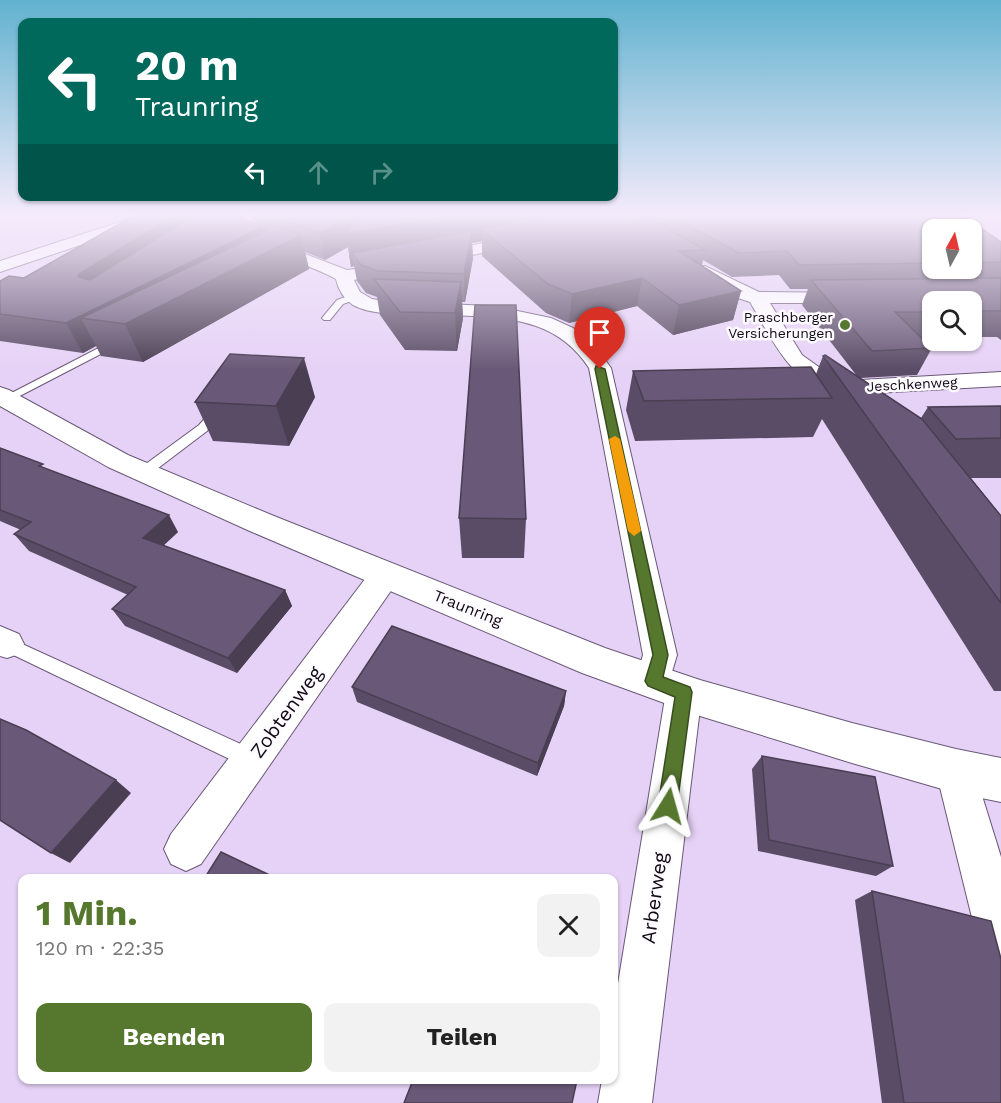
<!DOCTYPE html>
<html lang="de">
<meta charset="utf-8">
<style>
body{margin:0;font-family:"Work Sans",sans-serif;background:#f2f2f2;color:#222;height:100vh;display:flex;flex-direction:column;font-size:22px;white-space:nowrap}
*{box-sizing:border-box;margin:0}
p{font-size:20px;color:#767676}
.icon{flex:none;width:33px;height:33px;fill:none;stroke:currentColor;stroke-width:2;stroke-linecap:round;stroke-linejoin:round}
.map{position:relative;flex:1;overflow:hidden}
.side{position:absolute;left:18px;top:874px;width:600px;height:210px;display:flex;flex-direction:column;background:#fff;border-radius:12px;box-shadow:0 2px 4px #0004}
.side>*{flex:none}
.guide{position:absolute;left:18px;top:18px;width:600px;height:183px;border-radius:12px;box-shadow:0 2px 4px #0004;background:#00695c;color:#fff;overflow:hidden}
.needle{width:39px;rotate:8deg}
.tools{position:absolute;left:922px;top:219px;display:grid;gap:12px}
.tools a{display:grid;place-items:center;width:60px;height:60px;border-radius:12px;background:#fff;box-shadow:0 2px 4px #0004;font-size:30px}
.pin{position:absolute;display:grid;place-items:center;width:51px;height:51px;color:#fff;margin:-62px -26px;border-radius:50% 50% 50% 0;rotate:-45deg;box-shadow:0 0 6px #0007}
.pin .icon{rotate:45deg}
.me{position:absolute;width:66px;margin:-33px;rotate:8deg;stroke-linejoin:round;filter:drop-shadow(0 0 4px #0008)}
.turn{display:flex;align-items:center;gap:21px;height:126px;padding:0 18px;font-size:27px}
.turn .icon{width:78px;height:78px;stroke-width:2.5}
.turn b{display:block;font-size:42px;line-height:51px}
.lanes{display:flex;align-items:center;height:57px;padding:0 18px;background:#0003;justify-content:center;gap:30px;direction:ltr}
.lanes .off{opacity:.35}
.round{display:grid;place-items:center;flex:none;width:63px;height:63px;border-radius:12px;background:#f2f2f2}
.headline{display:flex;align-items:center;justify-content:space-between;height:102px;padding:0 18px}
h1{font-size:36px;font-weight:700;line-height:45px;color:#56772e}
.cta{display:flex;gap:12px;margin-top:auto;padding:12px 18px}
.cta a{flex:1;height:69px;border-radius:12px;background:#56772e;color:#fff;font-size:24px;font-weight:700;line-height:69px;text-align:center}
.cta a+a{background:#f2f2f2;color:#222}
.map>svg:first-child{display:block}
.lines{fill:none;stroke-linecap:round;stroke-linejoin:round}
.lane-casing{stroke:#695877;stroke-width:2}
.street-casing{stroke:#695877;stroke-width:2}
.secondary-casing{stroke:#695877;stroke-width:2}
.lane{fill:#fff;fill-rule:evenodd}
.street{fill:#fff;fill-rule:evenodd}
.secondary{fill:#fff;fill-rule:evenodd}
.wall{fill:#5a4c66;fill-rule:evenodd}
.shaded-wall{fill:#4a3e53}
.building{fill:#695877;stroke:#4a3e53;stroke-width:1.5}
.route{fill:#56772e;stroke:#384d1e;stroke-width:1.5}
.slow{fill:#f59e0b}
.poi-dot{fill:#56772e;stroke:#fdfbff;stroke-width:2}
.labels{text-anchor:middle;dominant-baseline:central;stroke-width:5;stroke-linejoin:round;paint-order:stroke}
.far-poi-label{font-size:14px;fill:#0f0914;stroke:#fdfbff;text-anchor:end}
.far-street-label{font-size:14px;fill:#0f0914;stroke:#fdfbff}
.street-label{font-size:16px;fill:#0f0914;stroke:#fdfbff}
.near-street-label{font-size:20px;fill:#0f0914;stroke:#fdfbff}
</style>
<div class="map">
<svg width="1001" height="1103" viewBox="0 0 1001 1103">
<rect width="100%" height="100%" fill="#e6d2f6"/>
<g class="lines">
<!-- lane casing -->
<g class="lane-casing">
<g id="lane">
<path d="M354,294L359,297L357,299L343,304L330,320H324L322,318L337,300Z"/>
<path d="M116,339L120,340V344L10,401L6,402L0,399Z"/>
<path d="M218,407L224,411L207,431L149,475H139L137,472L139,469L199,425L214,408Z"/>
<path d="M7,637L258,752L261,759L258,766L251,769L244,766L1,649L0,641Z"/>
</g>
</g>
<!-- street casing -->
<g class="street-casing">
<g id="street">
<path d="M141,215H163L161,218L0,272V261Z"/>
<path d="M211,215H228L271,241L347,270L362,268L368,269L371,273L368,277L354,280L360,292L372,299L390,302L493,306L551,318L573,328L593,343L611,368L677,655L666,692L653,697L640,692L635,681L643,655L589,368C576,348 559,334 536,326C497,313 452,316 412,315C393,314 370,314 353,305C344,299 338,289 336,279C299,258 237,249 211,215Z"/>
<path d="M520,235L526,237L528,240L526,243L433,264L427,263L425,259L427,255Z"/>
<path d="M705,266L759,292L852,293L854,297L852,301L845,303H770L802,355L823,370L843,381L1001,372V386L839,395C790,383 773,341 750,302L735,297L699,275L696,271L699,267Z"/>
<path d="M386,562L397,566L402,574L397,582L201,864L186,871L171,864L164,849L171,834L375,566Z"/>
<path d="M0,626L19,634L24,644L19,654L7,658L0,656Z"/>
<path d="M684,676L697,680L702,692L652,1103H598L602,1080H614V1008L666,692L671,680Z"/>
<path d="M956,751L970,757L1001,857V962L984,955L977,938L936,771L942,757Z"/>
</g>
</g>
<!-- secondary casing -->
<g class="secondary-casing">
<path id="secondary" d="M0,387L9,390L128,455L274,516L605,648L700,680L852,723L956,749L1001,758V802L956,793L852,763L700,716L582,673L252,532L108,467L0,406Z"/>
</g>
<!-- lane -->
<use href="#lane" class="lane"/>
<!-- street -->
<use href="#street" class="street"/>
<!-- secondary -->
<use href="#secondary" class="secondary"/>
</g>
<!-- wall -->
<g class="wall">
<path d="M250,215H624L635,222L636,221L626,215H962L1001,242V340L997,337H972V302H933V337H921L932,348L917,375L860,378L921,418L928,407L1001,406V478H971L1001,516V691H994L822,419L813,437L635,441L626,410L633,371L816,374L823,356L857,376L802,305L808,289H790L779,275L732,277L703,260L702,266L741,291L733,320L673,335L637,306L569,323L546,313L482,256V241L472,243L473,258L465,302H462L463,318L457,351L405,350L380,315L377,297L366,293L357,281L354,266L351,267L348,247L325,260L305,252L309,269L143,362L101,356L96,346L83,353L0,341V281L24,278L252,223ZM933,230H972V268H933Z"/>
<path d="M315,397L289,446L213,441L195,402Z"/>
<path d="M0,448L47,469L178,532L163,546L285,590L292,606L237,673L125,626L112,609L128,595L29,551L14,534L21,530L0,521Z"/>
<path d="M459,518L526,519L524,558H462Z"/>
<path d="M352,687L566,691L564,706L537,776L357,702Z"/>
<path d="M762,756L893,866L876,876L758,851L752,769Z"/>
<path d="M872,891L1001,1103H882L855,900Z"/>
</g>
<!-- shaded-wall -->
<g class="shaded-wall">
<path d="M175,215H213L94,303L78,277L79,274Z"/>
<path d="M352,215H583L481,229L482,241L472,243L473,258L465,302L464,274L352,253L354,266L351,267L348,247L325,260L320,233Z"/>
<path d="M262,227L269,251L301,235L309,269L143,362L125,324L81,318L96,346L83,353L66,323Z"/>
<path d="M642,278L637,306L569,323L572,294Z"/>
<path d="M461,282L463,318L457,351L455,313Z"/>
<path d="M741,291L733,320L673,335L679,305Z"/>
<path d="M304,358L315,397L289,446L276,406Z"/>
<path d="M169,515L178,532L153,555L143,538Z"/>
<path d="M285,590L292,606L237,673L228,658Z"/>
<path d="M566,691L564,706L537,776L538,763Z"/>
<path d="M116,780L131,793L70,863L51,853Z"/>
</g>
<!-- building -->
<g class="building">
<path d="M135,215H175L79,274L78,277L90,280L195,215H236L262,227L66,323L0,314V281L9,276L24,278Z"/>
<path d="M271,215H352L351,217L320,233Z"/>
<path d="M356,215H453L346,234Z"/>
<path d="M546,215H624L642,226L638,215H643L705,250L679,251L741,291L679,305L642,278L572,294L548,284L481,229Z"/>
<path d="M669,215H962L1001,242V262L972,263V230H933V263L799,265L787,251L739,253Z"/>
<path d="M272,225L301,235L125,324L81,318L262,233Z"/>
<path d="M472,231L464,274L378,271L361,265L352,253Z"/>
<path d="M1001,278V311H972V302H933V312H895L932,348L872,351L811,280Z"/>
<path d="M374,279L461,282L455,313L400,312Z"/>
<path d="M475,305H516L526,519L459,518Z"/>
<path d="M230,354L304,358L276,406L195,402Z"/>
<path d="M825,355L922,419L1001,516V603L823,356Z"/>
<path d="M811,367L832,398L644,401L633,371Z"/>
<path d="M1001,406V438L956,439L928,407Z"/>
<path d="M0,448L43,464L39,466L169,515L143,538L285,590L228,658L112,609L136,587L14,534L31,522L0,510Z"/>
<path d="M392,626L566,691L538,763L352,687Z"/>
<path d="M0,719L26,730L116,780L51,853L0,820Z"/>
<path d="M762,756L875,777L893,866L769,840Z"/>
<path d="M221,852L278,879H204Z"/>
<path d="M872,891L991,921L1001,959V1103H904Z"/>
<path d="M413,1080H577L572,1103H404Z"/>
</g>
<!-- sky -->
<linearGradient id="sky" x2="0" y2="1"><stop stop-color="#61b2cf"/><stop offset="0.58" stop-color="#f4ebfb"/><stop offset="1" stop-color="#f4ebfb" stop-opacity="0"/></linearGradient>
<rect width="1001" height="370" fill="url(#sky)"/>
<!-- route -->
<path class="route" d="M596,366L605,369L668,655L663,677L690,687L692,692L677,806L674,813L668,816L661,813L658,806L675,697L648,686L645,681L653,655L595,369Z"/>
<!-- slow -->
<path class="slow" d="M615,436L620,439L641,531L634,536L628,531L609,439Z"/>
<!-- markers -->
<circle class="poi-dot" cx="845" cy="325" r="6"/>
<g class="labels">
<!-- far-poi labels -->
<g class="far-poi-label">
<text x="833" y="317">Praschberger<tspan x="833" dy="16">Versicherungen</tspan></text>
</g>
<!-- far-street labels -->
<g class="far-street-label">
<text transform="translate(912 384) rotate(-3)">Jeschkenweg</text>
</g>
<!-- street labels -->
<g class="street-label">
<text transform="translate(468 608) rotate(22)">Traunring</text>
</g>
<!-- near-street labels -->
<g class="near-street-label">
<text transform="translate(286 712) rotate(-54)">Zobtenweg</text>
<text transform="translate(654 898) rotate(-82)">Arberweg</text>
</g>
</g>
</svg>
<div class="tools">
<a><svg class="needle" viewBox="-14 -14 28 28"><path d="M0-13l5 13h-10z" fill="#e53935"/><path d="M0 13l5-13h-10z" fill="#767676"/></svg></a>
<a><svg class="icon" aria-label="search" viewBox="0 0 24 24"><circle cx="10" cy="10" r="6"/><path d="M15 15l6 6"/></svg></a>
</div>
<div class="pin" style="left:600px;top:369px;background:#d93025"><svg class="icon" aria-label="arrive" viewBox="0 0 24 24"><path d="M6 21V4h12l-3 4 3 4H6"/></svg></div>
<svg class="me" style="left:668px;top:806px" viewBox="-20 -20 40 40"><path d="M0-17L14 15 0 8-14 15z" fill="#56772e" stroke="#fff" stroke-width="4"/></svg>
<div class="guide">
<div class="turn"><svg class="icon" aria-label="left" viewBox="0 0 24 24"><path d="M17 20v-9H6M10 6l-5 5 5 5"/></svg><div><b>20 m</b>Traunring</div></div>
<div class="lanes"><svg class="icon" aria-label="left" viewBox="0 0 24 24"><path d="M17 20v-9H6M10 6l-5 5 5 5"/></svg><svg class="icon off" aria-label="ahead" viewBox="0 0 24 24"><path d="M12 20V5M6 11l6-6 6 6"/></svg><svg class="icon off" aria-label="right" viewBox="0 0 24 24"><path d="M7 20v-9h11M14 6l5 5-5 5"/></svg></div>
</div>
<section class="side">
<div class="headline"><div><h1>1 Min.</h1><p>120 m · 22:35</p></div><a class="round"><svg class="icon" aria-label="close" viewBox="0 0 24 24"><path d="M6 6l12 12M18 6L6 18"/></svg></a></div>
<div class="cta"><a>Beenden</a><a>Teilen</a></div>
</section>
</div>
